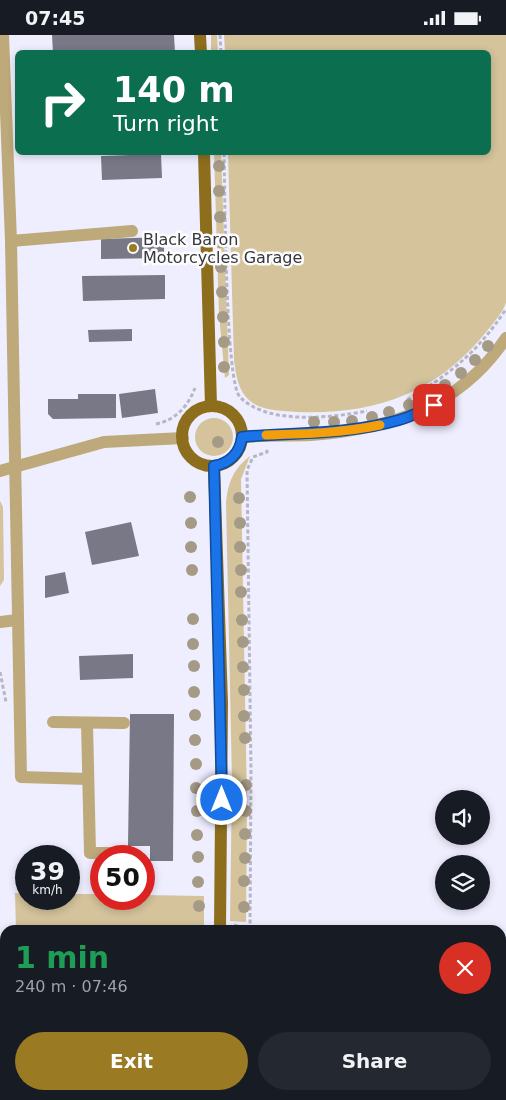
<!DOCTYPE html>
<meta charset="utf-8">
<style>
body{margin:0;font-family:"DejaVu Sans",sans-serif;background:#242831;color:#f1f3f6;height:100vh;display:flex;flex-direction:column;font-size:19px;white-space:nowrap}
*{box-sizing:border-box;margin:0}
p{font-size:16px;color:#9ea1a6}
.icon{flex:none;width:28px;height:28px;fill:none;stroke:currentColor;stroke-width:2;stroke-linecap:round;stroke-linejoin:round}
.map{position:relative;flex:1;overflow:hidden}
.side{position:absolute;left:0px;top:890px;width:506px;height:175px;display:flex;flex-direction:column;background:#171b24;border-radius:15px 15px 0 0;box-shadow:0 2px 8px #0003}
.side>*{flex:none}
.guide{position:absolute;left:15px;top:15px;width:476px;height:105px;border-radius:8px;box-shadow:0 2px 8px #0003;background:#0b6e4f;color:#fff;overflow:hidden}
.tools{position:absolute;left:435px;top:755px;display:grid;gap:10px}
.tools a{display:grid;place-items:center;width:55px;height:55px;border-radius:50%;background:#171b24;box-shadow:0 2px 8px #0003;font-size:25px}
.speed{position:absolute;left:15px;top:810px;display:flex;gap:10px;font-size:25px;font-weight:700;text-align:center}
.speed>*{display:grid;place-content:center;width:65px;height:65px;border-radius:50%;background:#171b24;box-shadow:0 2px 8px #0003;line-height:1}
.speed small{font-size:12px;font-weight:400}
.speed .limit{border:8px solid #d22;background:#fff;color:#111}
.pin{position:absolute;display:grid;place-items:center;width:42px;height:42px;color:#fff;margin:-21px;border-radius:10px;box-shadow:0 2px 8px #0006}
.me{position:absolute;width:55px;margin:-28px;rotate:0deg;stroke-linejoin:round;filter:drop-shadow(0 0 4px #0008)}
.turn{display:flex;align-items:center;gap:18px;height:105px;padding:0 15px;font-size:22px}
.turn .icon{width:65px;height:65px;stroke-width:2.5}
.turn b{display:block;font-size:35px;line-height:42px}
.round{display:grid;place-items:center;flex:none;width:52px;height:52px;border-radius:26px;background:#242831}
.head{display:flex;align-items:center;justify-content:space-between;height:85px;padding:0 15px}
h1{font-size:30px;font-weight:700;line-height:38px;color:#1e9e55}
.cta{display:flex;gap:10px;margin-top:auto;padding:10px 15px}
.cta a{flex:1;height:58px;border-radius:30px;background:#9a7a23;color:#fff;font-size:20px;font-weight:700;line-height:58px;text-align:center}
.cta a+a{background:#242831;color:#f1f3f6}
.status{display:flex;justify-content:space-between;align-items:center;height:35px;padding:0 25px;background:#171b24;direction:ltr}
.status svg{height:14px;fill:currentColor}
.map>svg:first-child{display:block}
.green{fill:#d4c39b}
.forest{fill:#cdb16f}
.building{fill:#787887}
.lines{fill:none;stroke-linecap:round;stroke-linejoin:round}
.path{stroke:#b6b6c4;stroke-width:3;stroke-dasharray:4 2.5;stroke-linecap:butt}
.minor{stroke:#bea97a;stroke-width:12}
.major{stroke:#8c6e1c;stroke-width:12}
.tree{fill:#a59a86}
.route-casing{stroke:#114b97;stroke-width:12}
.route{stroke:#1a73e8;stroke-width:9}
.slow{stroke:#f59e0b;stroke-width:9}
.poi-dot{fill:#9a7a23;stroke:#fdfdfd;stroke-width:2}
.labels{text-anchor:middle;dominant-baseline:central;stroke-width:5;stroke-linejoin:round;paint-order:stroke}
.poi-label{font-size:16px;fill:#36363d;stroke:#fdfdfd;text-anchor:start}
</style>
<div class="status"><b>07:45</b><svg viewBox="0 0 49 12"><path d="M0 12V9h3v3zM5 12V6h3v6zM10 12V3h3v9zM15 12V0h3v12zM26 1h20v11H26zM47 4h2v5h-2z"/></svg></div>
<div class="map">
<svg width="506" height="1065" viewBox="0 0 506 1065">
<rect width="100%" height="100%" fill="#eef"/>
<!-- green -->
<g class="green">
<path d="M211,0H217L218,17H211Z"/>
<path d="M224,0H506C506,68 506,136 506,204C506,218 506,257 506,268C502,279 489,293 482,302C433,360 371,380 297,377C282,376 262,376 250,366C238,356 236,340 234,325L228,118H489V18L225,17Z"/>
<path d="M214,118H221L229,340L225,343L219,280Z"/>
<circle cx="214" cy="402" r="19"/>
<path d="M250,421L241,444L247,768L246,887L230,886L232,745L226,468C228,448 233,434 250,421Z"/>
<path d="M0,466L3,472L4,545L0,551Z"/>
<path d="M15,858H26V864H69V859H101V864H144V860L204,861V895H16Z"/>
<path d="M501,1036L506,1038V1065H483L479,1060H501Z"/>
<path d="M439,1060H469L466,1061L467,1065H436Z"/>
</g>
<!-- forest -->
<g class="forest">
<path d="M0,1013L5,1016V1060H16L17,1065H0Z"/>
<path d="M269,1060H406L404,1065H272Z"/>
</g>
<!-- building -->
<g class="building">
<path d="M52,0H174L175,18H53Z"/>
<path d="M161,119L162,143L102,145L101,121Z"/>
<path d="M164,202V223L101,224V204Z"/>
<path d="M165,240V264L83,266L82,241Z"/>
<path d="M132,294V306L89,307L88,295Z"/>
<path d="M155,354L158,378L122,383L119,359Z"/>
<path d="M78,359H116V383L53,384L48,379V364H78Z"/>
<path d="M131,487L139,521L92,530L85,497Z"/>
<path d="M65,537L69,558L45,563V541Z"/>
<path d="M133,619V643L80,645L79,621Z"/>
<path d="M130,679H174L173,826H150V811H128Z"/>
</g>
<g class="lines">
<!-- path -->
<g class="path">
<path d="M220,0L221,18"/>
<path d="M224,118C225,151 225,348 240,362C267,390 331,383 367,376"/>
<path d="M407,365C451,338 477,318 506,274"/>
<path d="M156,389C176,385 188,371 195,353"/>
<path d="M0,637L6,667"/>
<path d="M234,890L257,895"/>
<path d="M250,895L251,736L247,435L253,422L267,417V414"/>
<path d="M0,953L5,954"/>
<path d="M0,1004L5,1006"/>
<path d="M501,1024L506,1026"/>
<path d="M165,1060L181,1065"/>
<path d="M233,1065L234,1060"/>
</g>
<!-- minor -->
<g class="minor">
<path d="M3,0L11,206L21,742L88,744"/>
<path d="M11,206L132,196"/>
<path d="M242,402C265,400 288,401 311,400C390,394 459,373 506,303"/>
<path d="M0,436L104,407L183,403"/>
<path d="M0,587L17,585"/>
<path d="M53,687L124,688"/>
<path d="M87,688L90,818H126"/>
</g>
<!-- major -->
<g class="major">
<path d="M200,0L201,18"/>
<path d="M204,118L211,371"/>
<circle cx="212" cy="401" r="30"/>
<path d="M214,431L222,668L220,895"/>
<path d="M205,1065V1060"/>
</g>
</g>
<!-- trees -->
<g class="tree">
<circle cx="219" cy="131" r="6"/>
<circle cx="219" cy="156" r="6"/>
<circle cx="220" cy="182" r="6"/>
<circle cx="221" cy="207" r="6"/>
<circle cx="221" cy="232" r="6"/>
<circle cx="222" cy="257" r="6"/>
<circle cx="223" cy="282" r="6"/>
<circle cx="224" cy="307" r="6"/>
<circle cx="488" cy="311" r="6"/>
<circle cx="475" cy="325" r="6"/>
<circle cx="224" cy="332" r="6"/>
<circle cx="461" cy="338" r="6"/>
<circle cx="445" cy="350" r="6"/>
<circle cx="428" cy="361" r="6"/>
<circle cx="409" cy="370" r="6"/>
<circle cx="389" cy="377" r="6"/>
<circle cx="372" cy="382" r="6"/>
<circle cx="352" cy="386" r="6"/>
<circle cx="314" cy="387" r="6"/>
<circle cx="334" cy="387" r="6"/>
<circle cx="218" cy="407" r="6"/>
<circle cx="190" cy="462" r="6"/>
<circle cx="239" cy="463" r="6"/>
<circle cx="191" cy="488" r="6"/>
<circle cx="240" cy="488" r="6"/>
<circle cx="191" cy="512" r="6"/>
<circle cx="240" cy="512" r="6"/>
<circle cx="192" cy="535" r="6"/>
<circle cx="241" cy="535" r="6"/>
<circle cx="241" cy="557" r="6"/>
<circle cx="193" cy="584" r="6"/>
<circle cx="242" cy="585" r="6"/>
<circle cx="243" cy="607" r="6"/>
<circle cx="193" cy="609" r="6"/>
<circle cx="194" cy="631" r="6"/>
<circle cx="243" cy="632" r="6"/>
<circle cx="244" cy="655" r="6"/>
<circle cx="194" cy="657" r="6"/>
<circle cx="195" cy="680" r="6"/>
<circle cx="244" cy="681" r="6"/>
<circle cx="245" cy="703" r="6"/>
<circle cx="195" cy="705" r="6"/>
<circle cx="196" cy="729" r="6"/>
<circle cx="246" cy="750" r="6"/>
<circle cx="196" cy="753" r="6"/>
<circle cx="197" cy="776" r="6"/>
<circle cx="246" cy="776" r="6"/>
<circle cx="245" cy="799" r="6"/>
<circle cx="197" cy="800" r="6"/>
<circle cx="198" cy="822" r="6"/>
<circle cx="245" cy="823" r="6"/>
<circle cx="244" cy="846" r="6"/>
<circle cx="198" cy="847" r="6"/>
<circle cx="199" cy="871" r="6"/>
<circle cx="244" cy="872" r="6"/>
</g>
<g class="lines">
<!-- route casing -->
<g class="route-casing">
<path id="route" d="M222,765L214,431C230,428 240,418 242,402C295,397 347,400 399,385C411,382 423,375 434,370"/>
</g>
<!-- route -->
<use href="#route" class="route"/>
<!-- slow -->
<path class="slow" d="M266,400C305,399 342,398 380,390"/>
</g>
<!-- markers -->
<circle class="poi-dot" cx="133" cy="213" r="5"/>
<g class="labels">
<!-- poi labels -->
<g class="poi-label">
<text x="143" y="204">Black Baron<tspan x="143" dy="18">Motorcycles Garage</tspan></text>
</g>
</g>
</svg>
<div class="tools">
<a><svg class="icon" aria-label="sound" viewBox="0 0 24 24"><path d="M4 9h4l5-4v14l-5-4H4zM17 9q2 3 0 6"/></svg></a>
<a><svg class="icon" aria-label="layers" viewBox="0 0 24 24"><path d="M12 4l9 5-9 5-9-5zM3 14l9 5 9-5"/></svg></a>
</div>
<div class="speed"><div>39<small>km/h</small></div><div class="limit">50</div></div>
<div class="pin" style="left:434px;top:370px;background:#d93025"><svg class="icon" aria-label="arrive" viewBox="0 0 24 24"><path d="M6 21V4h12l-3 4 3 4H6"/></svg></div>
<svg class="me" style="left:222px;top:765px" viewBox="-20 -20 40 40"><circle r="17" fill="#1a73e8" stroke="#fff" stroke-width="3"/><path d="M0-11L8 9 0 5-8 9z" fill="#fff"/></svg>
<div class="guide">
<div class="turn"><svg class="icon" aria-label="right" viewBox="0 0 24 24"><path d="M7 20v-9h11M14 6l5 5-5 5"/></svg><div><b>140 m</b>Turn right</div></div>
</div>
<section class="side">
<div class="head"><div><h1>1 min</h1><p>240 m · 07:46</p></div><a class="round" style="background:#d93025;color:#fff"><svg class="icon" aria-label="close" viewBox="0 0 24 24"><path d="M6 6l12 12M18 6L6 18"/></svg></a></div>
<div class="cta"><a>Exit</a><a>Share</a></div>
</section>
</div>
